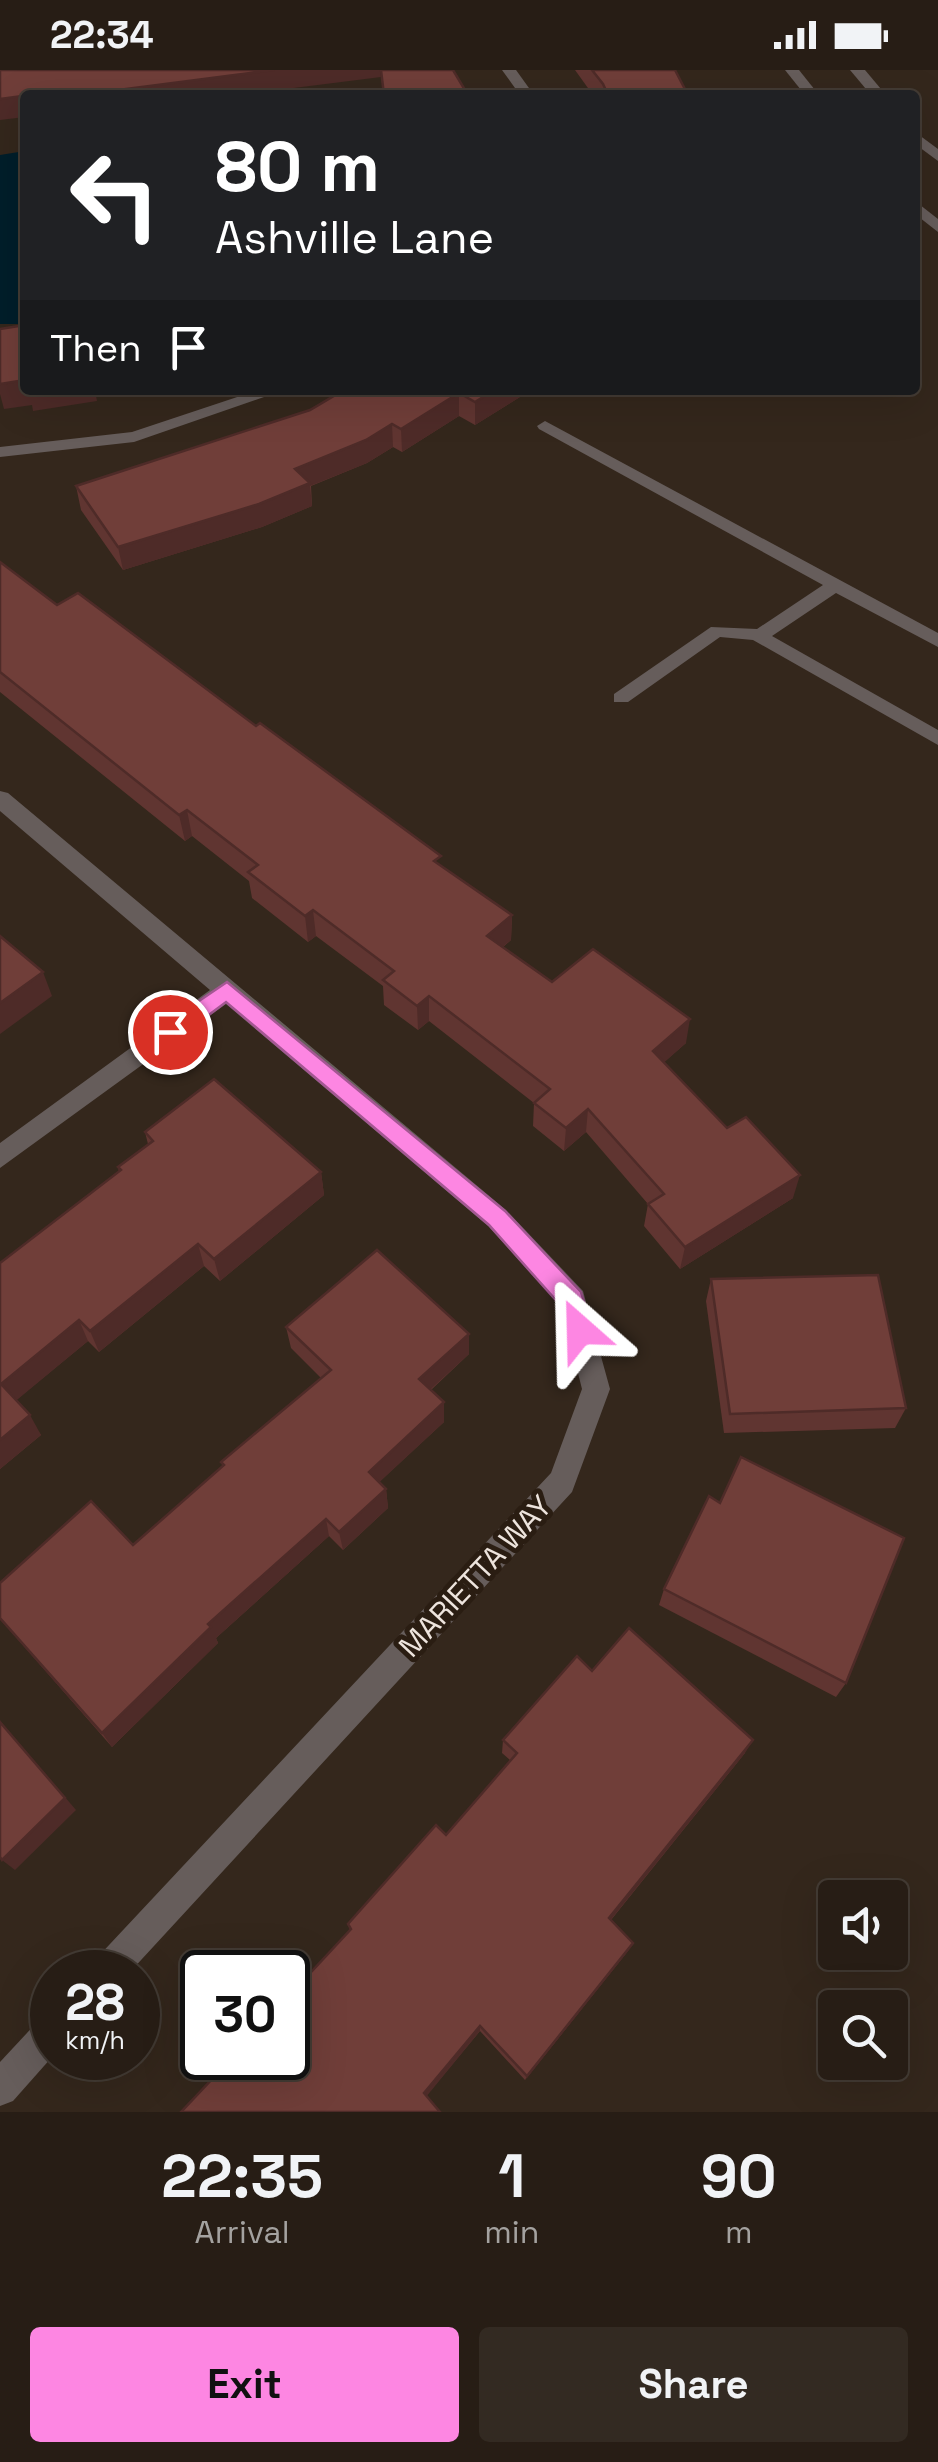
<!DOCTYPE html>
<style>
body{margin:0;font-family:"Space Grotesk",sans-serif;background:#332a22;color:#f1f3f6;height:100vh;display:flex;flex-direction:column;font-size:38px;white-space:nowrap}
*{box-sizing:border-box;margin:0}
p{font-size:32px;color:#a4a2a0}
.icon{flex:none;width:55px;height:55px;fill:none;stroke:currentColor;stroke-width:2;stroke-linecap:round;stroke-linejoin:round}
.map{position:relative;height:2042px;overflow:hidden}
.panel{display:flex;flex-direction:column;background:#271d15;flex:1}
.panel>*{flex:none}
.guide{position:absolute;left:20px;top:20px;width:900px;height:305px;border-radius:10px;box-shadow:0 10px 40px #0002,0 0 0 2px #433b34;background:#202124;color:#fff;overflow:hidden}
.controls{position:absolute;left:818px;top:1810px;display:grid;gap:20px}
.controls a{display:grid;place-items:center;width:90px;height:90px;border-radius:10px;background:#271d15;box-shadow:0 10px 40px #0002,0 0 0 2px #433b34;font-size:50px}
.speed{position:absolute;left:30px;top:1880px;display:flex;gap:20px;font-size:50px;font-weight:700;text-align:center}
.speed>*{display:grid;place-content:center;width:130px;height:130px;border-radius:50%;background:#271d15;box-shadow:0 10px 40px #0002,0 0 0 2px #433b34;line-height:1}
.speed small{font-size:25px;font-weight:400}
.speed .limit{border:5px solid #111;border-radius:15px;background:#fff;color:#111}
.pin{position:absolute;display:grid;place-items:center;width:85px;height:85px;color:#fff;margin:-42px;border:5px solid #fff;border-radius:50%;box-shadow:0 2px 10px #0007}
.me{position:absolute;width:110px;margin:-55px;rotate:335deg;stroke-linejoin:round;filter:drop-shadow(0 0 8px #0008)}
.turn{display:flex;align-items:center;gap:35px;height:210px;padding:0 30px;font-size:45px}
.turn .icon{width:130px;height:130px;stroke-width:2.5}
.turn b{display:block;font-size:70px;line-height:85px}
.then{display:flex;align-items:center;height:95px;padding:0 30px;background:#0003;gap:20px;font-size:38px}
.eta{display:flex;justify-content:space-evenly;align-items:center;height:170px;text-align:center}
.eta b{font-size:60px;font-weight:800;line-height:70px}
.action{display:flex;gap:20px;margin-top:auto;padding:20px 30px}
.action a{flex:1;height:115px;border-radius:10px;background:#fd86e2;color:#111;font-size:40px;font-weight:800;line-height:115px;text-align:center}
.action a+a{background:#332a22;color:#f1f3f6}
.status{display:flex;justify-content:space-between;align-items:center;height:70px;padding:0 50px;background:#271d15;direction:ltr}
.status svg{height:28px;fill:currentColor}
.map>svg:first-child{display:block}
.water{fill:#011e2a}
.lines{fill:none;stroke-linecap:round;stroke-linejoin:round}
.service{fill:#665d5b;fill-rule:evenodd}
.minor{fill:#665d5b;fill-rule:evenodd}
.tertiary{fill:#665d5b;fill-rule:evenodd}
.wall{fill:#603531}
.shaded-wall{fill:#4e2b28}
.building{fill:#703e39;stroke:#4e2b28;stroke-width:2.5}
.route{fill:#fd86e2;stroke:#a45793;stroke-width:2.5}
.labels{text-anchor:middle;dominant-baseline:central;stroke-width:10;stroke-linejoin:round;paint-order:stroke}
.street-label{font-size:30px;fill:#ede4dd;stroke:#2a1d12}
</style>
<div class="status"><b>22:34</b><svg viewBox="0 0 49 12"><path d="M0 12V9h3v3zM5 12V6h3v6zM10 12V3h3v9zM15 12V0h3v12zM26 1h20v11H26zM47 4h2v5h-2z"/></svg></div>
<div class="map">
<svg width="938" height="2042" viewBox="0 0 938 2042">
<rect width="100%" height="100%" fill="#34271c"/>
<!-- water -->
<path class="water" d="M25,81V254H0V85Z"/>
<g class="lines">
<!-- service -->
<path class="service" d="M545,351L938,563V577L836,523L772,566L938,660V675L753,570L720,567L628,632H614V624L711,557L757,559L823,515L539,359L537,356Z"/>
<!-- minor -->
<g class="minor">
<path d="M502,0H516L534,25H520Z"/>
<path d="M258,320H284L134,372L0,387V377L132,362Z"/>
<path d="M0,721L8,723L506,1140L583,1221L610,1319L572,1422L130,1902H90L95,1890L551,1403L582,1319L561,1236L488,1156L226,934L0,1098V1073L210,920L0,741Z"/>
<path d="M52,1943V1987L13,2031L0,2036V1992L40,1949Z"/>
</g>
<!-- tertiary -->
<g class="tertiary">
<path d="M785,0H799L819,25H805Z"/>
<path d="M850,0H865L886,25H871Z"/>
<path d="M915,62L938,79V91L915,74Z"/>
<path d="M915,131L938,149V162L915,144Z"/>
</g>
</g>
<!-- wall -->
<g class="wall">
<path d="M575,0H675L688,25H593Z"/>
<path d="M344,320H531L475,355L459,346L402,382L393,377L367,393L311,416L312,436L262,457L123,500L81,440L76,416L310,340Z"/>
<path d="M0,492L57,535L512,845L511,870L503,877L552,912L686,973L664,992L793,1128L680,1199L644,1156L648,1134L586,1062L564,1081L533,1056L534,1033L429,951L418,960L384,935L383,916L316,866L308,872L252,828L249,811L192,766L185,771L0,622Z"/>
<path d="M145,1062L321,1102L324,1125L220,1211L204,1196L99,1282L88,1271L16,1330L41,1365L0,1399V1193L119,1102L118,1097L148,1074Z"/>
<path d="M711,1209L906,1338L895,1358L724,1363L706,1231Z"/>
<path d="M286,1257L469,1284L431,1320L444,1332V1352L379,1412L386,1419L388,1438L343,1480L329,1466L216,1568L218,1573L112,1677L0,1549V1513L133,1475L223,1397L221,1392L321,1308L291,1278Z"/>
<path d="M664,1519L846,1613L836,1627L659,1535Z"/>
<path d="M592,1601L745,1683L611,1850L628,1881L525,2010L480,1961L426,2026L181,2042L350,1860L348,1854L446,1765L511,1691L502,1683L503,1670Z"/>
</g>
<!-- shaded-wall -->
<g class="shaded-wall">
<path d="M274,0H380L381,7L238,25H114L126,19Z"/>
<path d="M59,21L60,25H31Z"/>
<path d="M25,26V47L0,50V29Z"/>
<path d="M25,310V320H95L97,331L33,341L32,335L4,339L0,324V314Z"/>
<path d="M494,320H531L475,355V332Z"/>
<path d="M459,323V346L402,382L401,359Z"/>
<path d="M392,354L393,377L367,393L310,416L312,436L262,457L123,500L118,477Z"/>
<path d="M187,740L192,766L185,771L179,745Z"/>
<path d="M313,840L316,866L308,872L305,846Z"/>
<path d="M512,845L511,870L486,891L487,866Z"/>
<path d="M43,902L52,926L0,964V933Z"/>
<path d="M429,926V951L418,960L417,936Z"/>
<path d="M690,949L686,973L650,1005L653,981Z"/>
<path d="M588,1039L586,1062L564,1081L566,1058Z"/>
<path d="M321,1102L324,1125L220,1211L214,1189Z"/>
<path d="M800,1105L793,1128L680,1199L685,1177Z"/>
<path d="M198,1174L204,1196L99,1282L90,1261Z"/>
<path d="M79,1250L88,1271L12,1334L1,1314Z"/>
<path d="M469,1264V1284L420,1329L419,1309Z"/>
<path d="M444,1332V1352L371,1420L369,1402Z"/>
<path d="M30,1345L41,1365L0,1399V1370Z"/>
<path d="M386,1419L388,1438L343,1480L339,1462Z"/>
<path d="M326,1449L329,1466L216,1568L218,1573L112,1677L102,1663L208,1554Z"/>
<path d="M0,1651L76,1740L15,1800L2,1790Z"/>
<path d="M753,1670L745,1683L605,1857L609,1848Z"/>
<path d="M633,1873L628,1881L525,2010L527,2006Z"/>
<path d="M480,1956V1961L426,2027L424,2023Z"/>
</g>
<!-- building -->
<g class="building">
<path d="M0,0H274L126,19L128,23L114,25H61L59,21L0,29Z"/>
<path d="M381,0H453L468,25H384Z"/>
<path d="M592,0H675L688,25H608L603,14Z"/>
<path d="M25,255V310L0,314V259Z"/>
<path d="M344,320H494L475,332L459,323L401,359L392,354L366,370L295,399L310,413L259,434L118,477L76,416L310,340Z"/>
<path d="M0,492L57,535L78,523L256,656L260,653L441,786L434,791L512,845L487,866L552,912L593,879L690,949L653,981L727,1058L746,1047L800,1105L685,1177L648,1134L664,1124L588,1039L566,1058L534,1033L550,1019L429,926L417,936L383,910L394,901L313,840L305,846L248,802L258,795L187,740L179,745L0,602Z"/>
<path d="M0,866L43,902L0,933Z"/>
<path d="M214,1009L321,1102L214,1189L198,1174L90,1261L79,1250L1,1314L30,1345L0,1370V1193L121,1100L118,1097L153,1071L145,1062Z"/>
<path d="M377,1180L469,1264L419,1309L444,1332L369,1402L386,1419L339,1462L326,1449L208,1554L211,1557L102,1663L0,1548V1513L91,1431L133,1475L224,1395L221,1392L331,1300L286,1257Z"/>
<path d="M878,1205L906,1338L730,1344L711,1209Z"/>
<path d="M741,1387L904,1468L846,1613L664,1519L709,1426L720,1433Z"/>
<path d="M629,1558L753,1670L609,1848L633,1873L527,2006L480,1956L424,2023L440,2042H181L232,1988H288V1927L351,1859L348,1854L436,1755L446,1765L517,1683L503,1670L577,1586L592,1601Z"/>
<path d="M0,1652L65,1728L2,1790L0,1787Z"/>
</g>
<!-- route -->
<path class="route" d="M227,912L505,1141L581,1222L593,1260L589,1268H571L561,1236L489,1155L226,932L178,968H162V956Z"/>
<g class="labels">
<!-- street labels -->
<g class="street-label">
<text transform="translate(475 1506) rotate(-47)">MARIETTA WAY</text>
</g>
</g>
</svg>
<div class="controls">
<a><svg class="icon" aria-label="sound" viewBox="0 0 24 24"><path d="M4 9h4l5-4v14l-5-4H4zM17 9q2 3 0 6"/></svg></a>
<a><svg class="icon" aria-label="search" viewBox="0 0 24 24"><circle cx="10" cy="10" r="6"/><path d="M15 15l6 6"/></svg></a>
</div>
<div class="speed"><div>28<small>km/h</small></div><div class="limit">30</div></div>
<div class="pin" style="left:170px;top:962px;background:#d93025"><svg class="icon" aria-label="arrive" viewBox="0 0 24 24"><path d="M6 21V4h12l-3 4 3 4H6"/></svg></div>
<svg class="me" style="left:580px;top:1260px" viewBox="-20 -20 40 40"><path d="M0-17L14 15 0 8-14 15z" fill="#fd86e2" stroke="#fff" stroke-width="4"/></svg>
<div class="guide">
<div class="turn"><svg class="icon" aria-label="left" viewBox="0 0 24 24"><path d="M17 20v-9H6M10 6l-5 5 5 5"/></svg><div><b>80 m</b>Ashville Lane</div></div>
<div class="then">Then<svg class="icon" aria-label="arrive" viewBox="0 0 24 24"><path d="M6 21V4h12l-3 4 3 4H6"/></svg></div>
</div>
</div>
<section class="panel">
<div class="eta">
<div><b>22:35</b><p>Arrival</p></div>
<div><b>1</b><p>min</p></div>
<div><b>90</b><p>m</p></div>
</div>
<div class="action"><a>Exit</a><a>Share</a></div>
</section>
